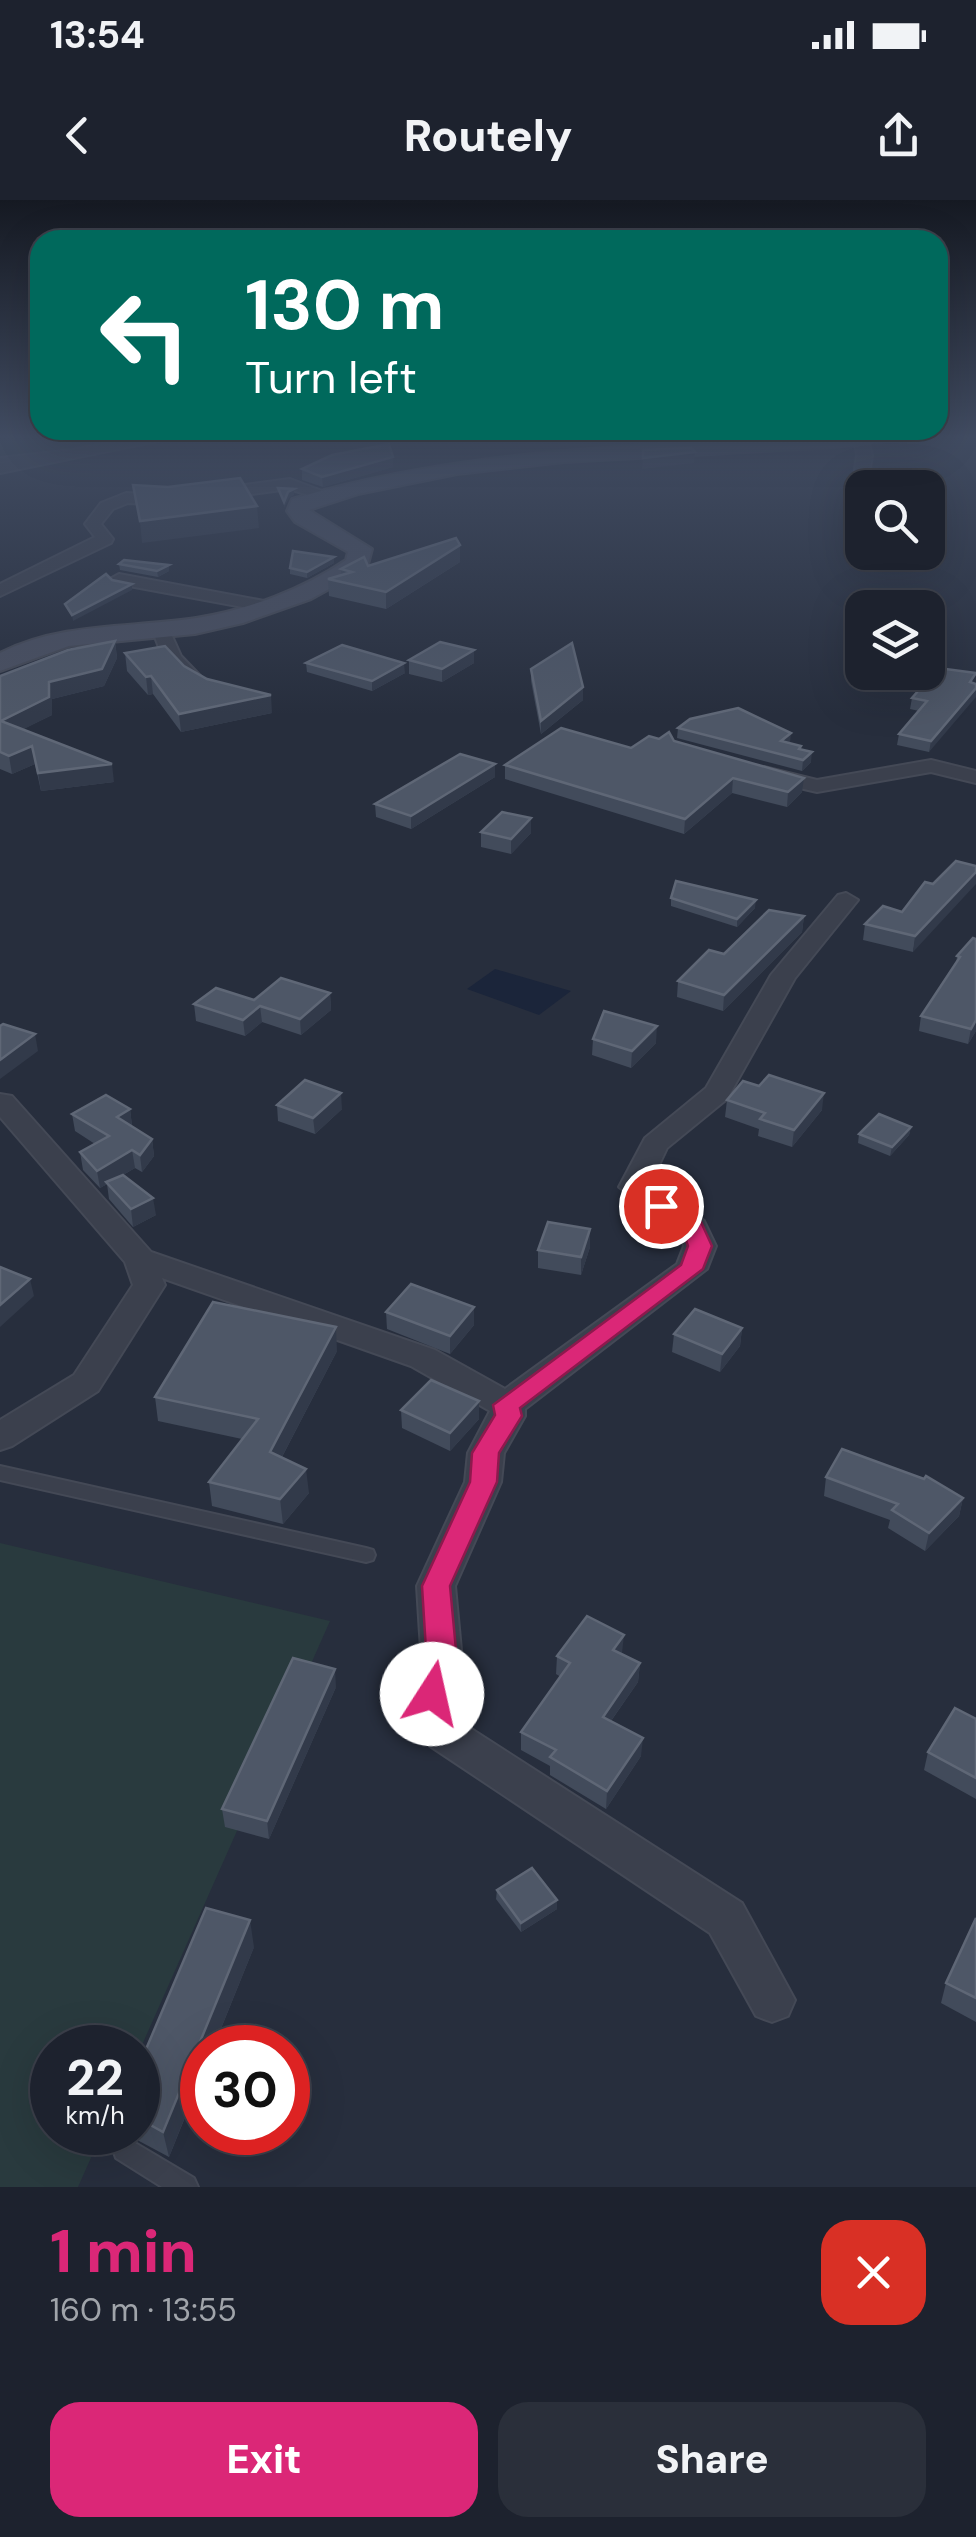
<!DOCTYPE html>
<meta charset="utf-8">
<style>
body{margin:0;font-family:"DM Sans",sans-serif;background:#2a2f3a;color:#f1f3f6;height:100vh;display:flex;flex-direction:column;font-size:38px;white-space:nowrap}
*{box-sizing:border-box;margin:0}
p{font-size:32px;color:#a0a4aa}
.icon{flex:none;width:55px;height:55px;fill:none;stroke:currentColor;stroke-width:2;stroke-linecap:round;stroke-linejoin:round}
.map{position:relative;height:1987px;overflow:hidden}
.side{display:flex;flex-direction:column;background:#1d222e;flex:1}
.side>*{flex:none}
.banner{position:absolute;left:30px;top:30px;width:918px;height:210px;border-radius:30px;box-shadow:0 10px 40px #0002,0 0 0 2px #3b3f4a;background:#00695c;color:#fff;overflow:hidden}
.controls{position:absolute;left:845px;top:270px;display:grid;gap:20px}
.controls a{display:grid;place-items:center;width:100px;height:100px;border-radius:20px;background:#1d222e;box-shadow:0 10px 40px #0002,0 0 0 2px #3b3f4a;font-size:50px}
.speed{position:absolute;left:30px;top:1825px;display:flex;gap:20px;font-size:50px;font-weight:700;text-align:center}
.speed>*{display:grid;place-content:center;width:130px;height:130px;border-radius:50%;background:#1d222e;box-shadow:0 10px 40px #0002,0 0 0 2px #3b3f4a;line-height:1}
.speed small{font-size:25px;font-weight:400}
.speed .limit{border:15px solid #d22;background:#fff;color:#111}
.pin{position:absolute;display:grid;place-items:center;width:85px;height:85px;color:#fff;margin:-42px;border:5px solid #fff;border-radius:50%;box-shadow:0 2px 10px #0007}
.me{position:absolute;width:110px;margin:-55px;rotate:10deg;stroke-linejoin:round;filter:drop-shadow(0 0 8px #0008)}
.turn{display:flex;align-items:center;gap:35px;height:210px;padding:0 50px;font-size:45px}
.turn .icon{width:130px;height:130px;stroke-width:2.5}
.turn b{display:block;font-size:70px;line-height:85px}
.round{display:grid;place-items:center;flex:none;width:105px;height:105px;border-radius:30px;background:#2a2f3a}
.overview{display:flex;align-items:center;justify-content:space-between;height:170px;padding:0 50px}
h1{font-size:60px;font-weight:800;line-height:75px;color:#db2777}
.primary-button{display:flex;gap:20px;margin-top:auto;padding:20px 50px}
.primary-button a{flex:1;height:115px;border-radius:30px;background:#db2777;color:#fff;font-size:40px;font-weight:800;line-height:115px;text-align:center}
.primary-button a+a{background:#2a2f3a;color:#f1f3f6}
.status{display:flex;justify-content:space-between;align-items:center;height:70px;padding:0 50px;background:#1d222e;direction:ltr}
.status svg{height:28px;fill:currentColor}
header{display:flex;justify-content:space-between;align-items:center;height:130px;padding:0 50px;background:#1d222e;font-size:45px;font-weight:800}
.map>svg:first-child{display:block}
.green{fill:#293a3e}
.water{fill:#1b253a}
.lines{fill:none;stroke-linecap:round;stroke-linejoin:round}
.service-casing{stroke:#444956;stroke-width:4}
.minor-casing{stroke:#444956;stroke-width:4}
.secondary-casing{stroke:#444956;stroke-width:4}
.service{fill:#3b404d;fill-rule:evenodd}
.minor{fill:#3b404d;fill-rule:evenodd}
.secondary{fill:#494f60;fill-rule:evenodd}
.wall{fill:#424b5b}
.shaded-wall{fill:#323a4a}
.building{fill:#4e5767;stroke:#5f6776;stroke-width:2.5}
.route{fill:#db2777;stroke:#8e194d;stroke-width:2.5}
</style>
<div class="status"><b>13:54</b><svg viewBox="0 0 49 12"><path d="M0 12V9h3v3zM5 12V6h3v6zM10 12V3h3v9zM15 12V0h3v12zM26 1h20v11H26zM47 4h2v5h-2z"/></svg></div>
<header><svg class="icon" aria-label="back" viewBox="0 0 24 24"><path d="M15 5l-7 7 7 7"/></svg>Routely<svg class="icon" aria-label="share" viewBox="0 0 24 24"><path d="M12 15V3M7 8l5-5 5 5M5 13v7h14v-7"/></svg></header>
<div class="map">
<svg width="976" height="1987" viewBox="0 0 976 1987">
<rect width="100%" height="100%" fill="#272e3d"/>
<!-- green -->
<g class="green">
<path d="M0,236H167L0,264Z"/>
<path d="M0,1343L330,1421L138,1854V1848H52V1932L102,1933L78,1987H0Z"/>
</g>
<!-- water -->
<path class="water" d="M495,769L571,791L539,815L467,789Z"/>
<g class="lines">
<!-- service casing -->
<g class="service-casing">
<g id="service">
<path d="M63,251L60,255L0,262V258Z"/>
<path d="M0,1266L366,1348L373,1350L375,1355L373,1360L366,1362L0,1280Z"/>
<path d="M125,1937L194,1978L198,1987H162L116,1958L113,1949L116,1940Z"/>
</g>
</g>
<!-- minor casing -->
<g class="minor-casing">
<g id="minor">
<path d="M149,236H182L0,273V263Z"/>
<path d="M867,236L872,255L867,288H862V303L859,304L851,299L857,255L854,238Z"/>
<path d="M290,279L333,295L325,300L289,289L170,305L128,303L113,309L101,324L113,339L111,343L0,396V384L95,337L85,324L101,303L126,293L170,295Z"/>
<path d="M119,374L264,401L273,406L264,411L113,383L110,379Z"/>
<path d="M161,423L167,425L181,456L204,480L201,484H187L163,458L152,429Z"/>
<path d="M931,560L976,571V583L931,572L817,592L756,578L753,573L764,567L817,580Z"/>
<path d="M846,693L858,700L795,778L727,899L667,948L650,984L704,1021L716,1046L707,1069L525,1209V1216L504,1253L501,1282L455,1386L461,1450L452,1494L462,1523L742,1703L795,1800L788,1816L772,1822L756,1816L710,1733L430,1546L412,1494L421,1450L417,1386L465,1282L468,1253L490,1211L411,1166L162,1078L165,1085L98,1191L12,1246L0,1250V1220L74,1175L133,1085L125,1062L0,917V894L12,896L151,1052L435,1150L505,1189L677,1064L684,1046L680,1033L619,987L645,938L706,888L771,775L838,695Z"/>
</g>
</g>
<!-- secondary casing -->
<g class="secondary-casing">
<path id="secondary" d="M816,236H881L871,242L835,247L564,262L457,274L358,294L309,310L372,349L367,368L311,399L243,423L195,434L69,446L0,471V453C61,422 130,428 196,418C248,410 303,389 346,360L348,352L295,322L287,311L292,299C464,248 639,246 816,236Z"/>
</g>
<!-- service -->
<use href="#service" class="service"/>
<!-- minor -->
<use href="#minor" class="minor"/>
<!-- secondary -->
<use href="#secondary" class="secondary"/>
</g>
<!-- wall -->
<g class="wall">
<path d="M393,257V267L323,287L302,280V269Z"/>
<path d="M460,362L386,409L329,396L328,379L341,375V369Z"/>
<path d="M334,363L307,378L290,374V368Z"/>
<path d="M119,364L169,365V371L158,377L120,370Z"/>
<path d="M115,441L117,458L104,486L52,499V515L23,529L114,582L41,591L35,564L12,574L0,569V476Z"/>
<path d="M125,453L184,466L272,513L181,532L153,494L148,495L127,471Z"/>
<path d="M409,460L474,463L442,482L409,474Z"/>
<path d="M306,463L405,473L372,491L307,472Z"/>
<path d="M531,469L583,500L541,534L531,481Z"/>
<path d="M976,473L929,552L897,545L899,534L919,511L910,509L912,498Z"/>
<path d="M678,528L789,543L801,549L811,562L802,571L677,538Z"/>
<path d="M674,541L802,592L787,607L732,593L684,634L505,579V565Z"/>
<path d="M495,564V577L411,629L376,617L375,604Z"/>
<path d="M531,618V633L511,654L481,647V632Z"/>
<path d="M925,682L913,752L863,740L865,724L902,712Z"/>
<path d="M671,698L755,708L737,727L671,706Z"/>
<path d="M804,716L802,732L723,811L677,797L678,781L724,754Z"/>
<path d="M976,739V831L968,844L919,831L921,816L956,764L957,756Z"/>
<path d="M330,793L331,810L301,835L262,822L245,836L196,821L194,804Z"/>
<path d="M593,839L656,843L631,868L592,855Z"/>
<path d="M759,886L822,910L792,947L758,936L759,929L725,917L727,900Z"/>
<path d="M277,905L342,909L315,934L278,921Z"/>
<path d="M130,909L132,926L152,939L154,956L142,972L135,968L123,975L156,1015L133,1027L109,999L107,984L100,988L83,970L80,952L95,944L75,931L72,914Z"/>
<path d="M911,927L909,935L890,956L858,943L859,934Z"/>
<path d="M590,1047L581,1075L538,1068V1050Z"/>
<path d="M474,1107V1125L450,1154L387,1129L386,1112Z"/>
<path d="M742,1128L740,1146L720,1172L672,1152L674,1134Z"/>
<path d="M337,1151L282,1257L309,1293L283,1324L212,1306L209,1282L242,1239L158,1221L155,1197Z"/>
<path d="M479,1201V1219L450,1251L402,1228L401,1210Z"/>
<path d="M826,1277L963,1298L959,1316L925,1351L888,1328L890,1320L824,1296Z"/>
<path d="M622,1453L640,1463L638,1482L611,1521L641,1556L606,1609L550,1575V1566L521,1550V1532L561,1477L556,1474L557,1456Z"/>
<path d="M336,1487L269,1639L225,1627L222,1609Z"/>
<path d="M976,1519V1599L924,1570L928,1552Z"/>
<path d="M497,1690L557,1709L521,1732L496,1699Z"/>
<path d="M976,1718V1822L941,1803L946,1783Z"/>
<path d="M254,1747L169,1957L126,1934L138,1932V1868Z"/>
</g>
<!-- shaded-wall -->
<g class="shaded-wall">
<path d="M695,252L694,263L642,269L643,258Z"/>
<path d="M393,257V267L323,287L322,277Z"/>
<path d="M294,289V295L289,298L284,308V302L288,292Z"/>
<path d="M257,306L259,328L142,343L140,321Z"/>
<path d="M460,345V362L386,409V392Z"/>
<path d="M334,357V363L307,378V372Z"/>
<path d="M169,365V371L158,377L157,371Z"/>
<path d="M132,384V390L73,421L72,415Z"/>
<path d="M115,441L117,458L104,486L52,499V515L4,539L1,521L49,482Z"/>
<path d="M474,450V463L442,482V469Z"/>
<path d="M404,463L405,473L372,491V481Z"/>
<path d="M151,476L153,494L148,495L146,477Z"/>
<path d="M583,487V500L541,534V521Z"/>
<path d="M976,488V497L929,552L931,541Z"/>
<path d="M271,495L272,513L181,532L179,514Z"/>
<path d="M791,533L790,543L781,541Z"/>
<path d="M32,546L35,564L12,574L9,556Z"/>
<path d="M812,552L811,562L802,571L803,560Z"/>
<path d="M112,564L114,582L41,591L38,573Z"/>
<path d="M495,564V577L411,629V616Z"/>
<path d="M733,578L732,593L684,634L685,619Z"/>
<path d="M804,578L802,592L787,607L788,592Z"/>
<path d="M531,618V633L511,654V639Z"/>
<path d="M976,672V684L913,752L915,736Z"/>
<path d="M756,700L755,708L737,727V719Z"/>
<path d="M804,716L802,732L723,811L724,795Z"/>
<path d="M330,793L331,810L301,835L300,819Z"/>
<path d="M260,806L262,822L245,836L243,820Z"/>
<path d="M976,820V831L968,844L971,829Z"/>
<path d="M657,826L656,843L631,868L632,851Z"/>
<path d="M35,834L38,851L0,879V860Z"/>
<path d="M341,893L342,909L315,934L313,918Z"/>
<path d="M824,893L822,910L792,947L794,930Z"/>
<path d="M130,909L132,926L117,917Z"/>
<path d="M911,927L909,935L890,956L892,947Z"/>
<path d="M152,939L154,956L142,972L140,955Z"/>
<path d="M132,950L135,968L100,988L97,971Z"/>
<path d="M153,998L156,1015L133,1027L131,1009Z"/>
<path d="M590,1029V1047L581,1075V1057Z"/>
<path d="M30,1079L34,1096L0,1127V1105Z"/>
<path d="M474,1107V1125L450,1154V1136Z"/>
<path d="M336,1127L337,1151L272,1276L270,1252Z"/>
<path d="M742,1128L740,1146L720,1172L722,1154Z"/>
<path d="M479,1201V1219L450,1251V1233Z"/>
<path d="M306,1269L309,1293L283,1324L280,1299Z"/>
<path d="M963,1298L959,1316L925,1351L929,1333Z"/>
<path d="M624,1435L622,1453L611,1468L613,1450Z"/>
<path d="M640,1463L638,1482L601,1535L603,1517Z"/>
<path d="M335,1469L336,1487L269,1639L267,1621Z"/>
<path d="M643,1538L641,1556L606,1609L607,1591Z"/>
<path d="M557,1700V1709L521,1732V1723Z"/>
<path d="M250,1720L254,1747L213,1848H202V1874L169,1957L163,1932Z"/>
</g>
<!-- building -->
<g class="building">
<path d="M389,244L393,257L322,277L302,269L332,255Z"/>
<path d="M691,248L695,252L643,258V250Z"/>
<path d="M240,278L257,306L140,321L133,285L168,287Z"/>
<path d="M278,288L294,289L288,292L284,302Z"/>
<path d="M456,338L460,345L386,392L328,379L352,372L341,369L364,357L368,366Z"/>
<path d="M293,351L334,357L307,372L290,368Z"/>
<path d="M124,360L169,365L157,371L119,364Z"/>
<path d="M106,374L112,380L132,384L72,415L65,404Z"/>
<path d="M115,441L102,469L49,482V497L1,521L112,564L38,573L32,546L9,556L0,552V476L68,450Z"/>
<path d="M440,442L474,450L442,469L409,460Z"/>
<path d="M572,443L583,487L541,521L531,469Z"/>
<path d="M342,445L404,463L372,481L306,463Z"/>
<path d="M165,446L184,466L207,479L271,495L179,514L151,476L146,477L125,453Z"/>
<path d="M938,468L976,473L970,482L976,484V488L931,541L899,534L927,501L912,498Z"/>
<path d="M738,508L791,533L781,541L801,546L799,549L812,552L803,560L678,528L690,519Z"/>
<path d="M561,528L631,548L649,536L659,539L669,532L674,541L804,578L788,592L733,578L685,619L505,565Z"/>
<path d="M460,554L495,564L411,616L375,604Z"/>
<path d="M502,612L531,618L511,639L481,632Z"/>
<path d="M956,661L976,666V672L915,736L865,724L883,706L902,712L925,682L933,684Z"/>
<path d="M676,681L756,700L737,719L671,698Z"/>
<path d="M769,710L804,716L724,795L678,781L709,750L724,754Z"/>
<path d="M973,738L976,739V820L971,829L921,816L960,757L957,756Z"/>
<path d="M281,778L330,793L300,819L260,806L243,820L194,804L216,788L254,800Z"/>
<path d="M604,811L657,826L632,851L593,839Z"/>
<path d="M3,824L35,834L0,860V826Z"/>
<path d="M769,875L824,893L794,930L760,919L765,913L727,900L743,881L759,886Z"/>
<path d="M305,880L341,893L313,918L277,905Z"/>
<path d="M106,895L130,909L117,917L152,939L140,955L132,950L97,971L80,952L109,936L72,914Z"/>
<path d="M879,914L911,927L892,947L859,934Z"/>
<path d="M123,975L153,998L131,1009L106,982Z"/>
<path d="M548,1022L590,1029L581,1057L538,1050Z"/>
<path d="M0,1067L30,1079L0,1105Z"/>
<path d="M411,1084L474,1107L450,1136L386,1112Z"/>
<path d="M213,1102L336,1127L270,1252L306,1269L280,1299L209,1282L258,1219L155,1197Z"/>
<path d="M695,1109L742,1128L722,1154L674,1134Z"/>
<path d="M431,1180L479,1201L450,1233L401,1210Z"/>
<path d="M842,1249L924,1279L926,1276L963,1298L929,1333L892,1310L898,1304L826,1277Z"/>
<path d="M587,1416L624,1435L613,1450L640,1463L603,1517L643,1538L607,1591L550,1557L556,1550L521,1532L570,1463L557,1456Z"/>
<path d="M293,1458L335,1469L267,1621L222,1609Z"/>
<path d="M955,1508L976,1519V1578L928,1552Z"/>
<path d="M532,1668L557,1700L521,1723L497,1690Z"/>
<path d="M206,1708L250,1720L163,1932L138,1918V1868Z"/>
<path d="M976,1718V1798L946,1783Z"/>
</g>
<!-- sky -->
<linearGradient id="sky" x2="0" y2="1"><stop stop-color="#151922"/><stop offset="0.46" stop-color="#414c62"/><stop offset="1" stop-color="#414c62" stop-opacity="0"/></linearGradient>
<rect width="976" height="515" fill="url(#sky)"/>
<!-- route -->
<path class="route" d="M661,998L701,1022L712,1046L703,1069L520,1208L522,1216L499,1253L497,1282L450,1386L456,1450L443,1503L432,1507L422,1503L417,1494L426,1450L422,1386L470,1282L472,1253L495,1215L493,1205L681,1065L688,1046L683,1031L650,1006Z"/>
</svg>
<div class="controls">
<a><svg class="icon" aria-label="search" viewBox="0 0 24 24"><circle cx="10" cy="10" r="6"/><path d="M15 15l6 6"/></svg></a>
<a><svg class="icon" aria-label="layers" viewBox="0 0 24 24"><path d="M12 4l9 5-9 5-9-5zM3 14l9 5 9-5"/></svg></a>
</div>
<div class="speed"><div>22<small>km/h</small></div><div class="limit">30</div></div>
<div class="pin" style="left:661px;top:1006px;background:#d93025"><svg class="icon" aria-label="arrive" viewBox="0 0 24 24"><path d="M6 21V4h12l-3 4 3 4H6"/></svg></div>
<svg class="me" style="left:432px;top:1494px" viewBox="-20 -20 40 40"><circle r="19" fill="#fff"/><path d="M0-13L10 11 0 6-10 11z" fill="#db2777"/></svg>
<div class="banner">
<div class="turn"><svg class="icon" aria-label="left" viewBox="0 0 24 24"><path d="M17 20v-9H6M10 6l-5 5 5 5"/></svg><div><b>130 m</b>Turn left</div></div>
</div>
</div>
<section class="side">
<div class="overview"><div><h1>1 min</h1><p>160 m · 13:55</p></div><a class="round" style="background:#d93025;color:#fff"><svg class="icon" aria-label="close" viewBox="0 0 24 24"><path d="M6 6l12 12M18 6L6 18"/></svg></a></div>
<div class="primary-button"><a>Exit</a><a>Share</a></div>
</section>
